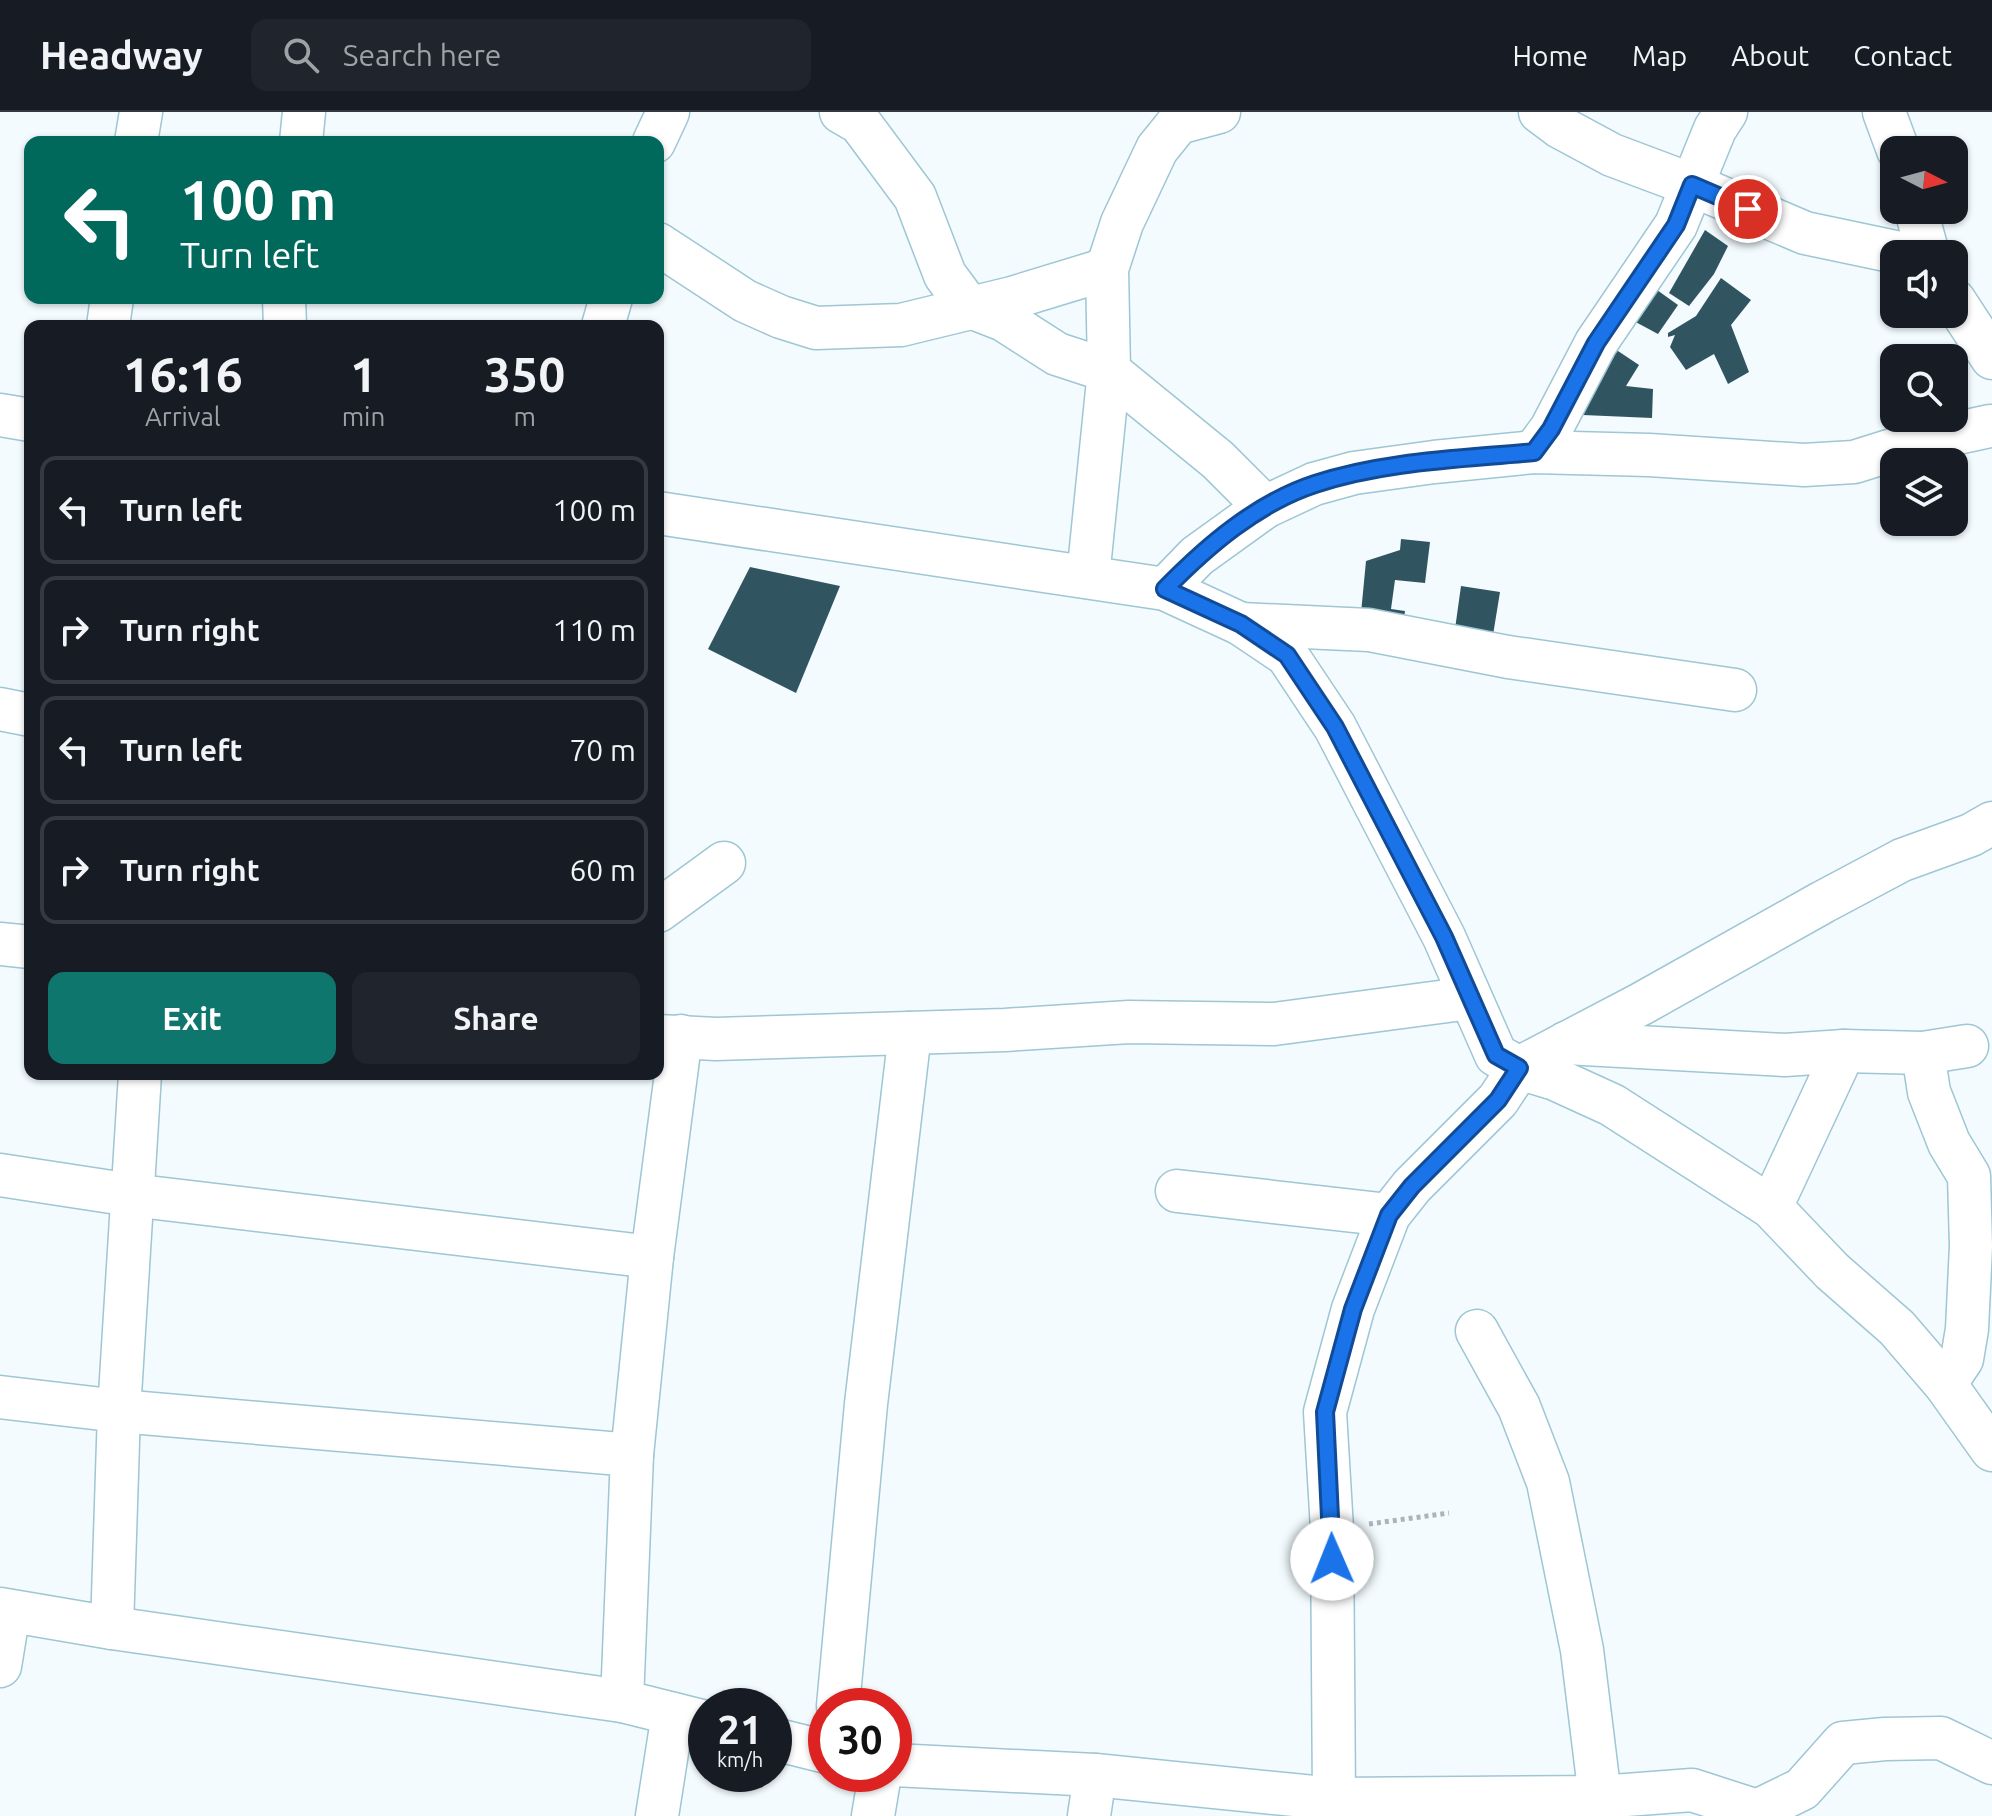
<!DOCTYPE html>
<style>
body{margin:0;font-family:Ubuntu,sans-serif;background:#20242c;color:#f1f3f6;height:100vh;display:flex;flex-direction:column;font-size:30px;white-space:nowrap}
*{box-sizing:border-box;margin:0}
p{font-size:26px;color:#9ea1a6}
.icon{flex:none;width:44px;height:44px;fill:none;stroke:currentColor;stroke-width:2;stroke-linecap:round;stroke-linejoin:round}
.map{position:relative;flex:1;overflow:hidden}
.sheet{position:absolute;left:24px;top:208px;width:640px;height:760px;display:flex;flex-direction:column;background:#171b24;border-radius:16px;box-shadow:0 2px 6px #0004}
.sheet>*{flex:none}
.hud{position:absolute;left:24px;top:24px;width:640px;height:168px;border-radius:16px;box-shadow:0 2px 6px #0004;background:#00695c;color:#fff;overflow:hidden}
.needle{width:52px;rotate:96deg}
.fabs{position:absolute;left:1880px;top:24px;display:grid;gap:16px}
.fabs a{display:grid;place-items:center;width:88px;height:88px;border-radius:16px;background:#171b24;box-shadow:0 2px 6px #0004;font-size:40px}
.speed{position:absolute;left:688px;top:1576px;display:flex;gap:16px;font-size:40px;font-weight:700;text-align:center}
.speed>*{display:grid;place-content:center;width:104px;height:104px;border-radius:50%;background:#171b24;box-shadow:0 2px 6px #0004;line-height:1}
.speed small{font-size:20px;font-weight:400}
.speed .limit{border:12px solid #d22;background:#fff;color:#111}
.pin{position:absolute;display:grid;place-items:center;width:68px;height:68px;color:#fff;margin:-34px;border:4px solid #fff;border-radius:50%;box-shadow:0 2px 8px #0007}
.me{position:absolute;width:88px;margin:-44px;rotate:359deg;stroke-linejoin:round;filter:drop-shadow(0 0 6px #0008)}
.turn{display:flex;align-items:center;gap:28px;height:168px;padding:0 24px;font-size:36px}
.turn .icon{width:104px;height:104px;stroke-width:2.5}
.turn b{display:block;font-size:56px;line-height:68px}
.eta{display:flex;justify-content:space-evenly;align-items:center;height:136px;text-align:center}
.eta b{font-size:48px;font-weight:600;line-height:56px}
.action{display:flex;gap:16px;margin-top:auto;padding:16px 24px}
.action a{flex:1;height:92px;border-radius:16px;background:#0f766e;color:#fff;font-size:32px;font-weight:600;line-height:92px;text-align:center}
.action a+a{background:#20242c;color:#f1f3f6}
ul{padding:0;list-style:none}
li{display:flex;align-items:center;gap:24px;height:108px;margin:0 16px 12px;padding:0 8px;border:4px solid #363941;border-radius:16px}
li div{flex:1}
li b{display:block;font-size:30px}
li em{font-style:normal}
header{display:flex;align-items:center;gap:48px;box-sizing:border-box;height:112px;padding:0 40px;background:#171b24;border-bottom:2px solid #363941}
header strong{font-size:38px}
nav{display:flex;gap:44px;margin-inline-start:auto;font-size:28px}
.search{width:560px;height:72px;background:#20242c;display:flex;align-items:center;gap:20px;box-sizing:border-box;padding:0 28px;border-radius:16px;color:#9ea1a6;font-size:30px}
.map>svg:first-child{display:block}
.building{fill:#305561}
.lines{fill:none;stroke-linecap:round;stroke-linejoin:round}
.street-casing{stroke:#9ec6d4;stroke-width:45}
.path{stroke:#abb5b8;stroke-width:5;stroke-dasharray:4 4;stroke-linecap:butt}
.street{stroke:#fff;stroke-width:42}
.route-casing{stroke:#114b97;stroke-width:20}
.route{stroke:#1a73e8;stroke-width:14}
</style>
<header>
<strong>Headway</strong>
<div class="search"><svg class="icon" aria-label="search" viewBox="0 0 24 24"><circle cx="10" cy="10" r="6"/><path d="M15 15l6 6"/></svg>Search here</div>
<nav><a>Home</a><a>Map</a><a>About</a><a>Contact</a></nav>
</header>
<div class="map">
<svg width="1992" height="1704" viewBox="0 0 1992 1704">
<rect width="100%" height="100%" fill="#f3fbfe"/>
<!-- building -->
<g class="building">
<path d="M1705,118L1728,134L1714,162L1689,194L1669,181Z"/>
<path d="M1721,166L1751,188L1731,213L1749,260L1728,272L1714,242L1686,258L1670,235L1675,223L1668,225V221L1696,204Z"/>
<path d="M1650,173L1678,193L1658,222L1630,207Z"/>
<path d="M1615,237L1639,253L1626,274L1653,277L1652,306L1583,303Z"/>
<path d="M1401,427L1430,430L1425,471L1395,468L1391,497L1405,499L1403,514L1361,501L1366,449L1400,438Z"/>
<path d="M750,455L840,474L796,581L708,537Z"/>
<path d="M1461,474L1500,480L1493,523L1455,517Z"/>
</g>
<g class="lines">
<!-- street casing -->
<g class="street-casing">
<g id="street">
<path d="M841,0L860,11L915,85L945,163L968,194L1004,208L1057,242L1109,259L1218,348L1265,395"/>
<path d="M1540,0L1560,15L1612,43L1692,73L1805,121L1905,142"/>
<path d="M1884,0L1898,38"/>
<path d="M136,30L141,0"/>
<path d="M301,30L304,0"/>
<path d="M654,30L668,0"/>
<path d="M1916,98L1928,142"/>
<path d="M658,132L745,189L781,205L816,216L901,213L1012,186L1107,157"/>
<path d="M284,186L285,214"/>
<path d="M1954,188L1992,246"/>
<path d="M108,214L112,186"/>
<path d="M603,214L611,186"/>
<path d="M0,303L30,308"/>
<path d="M1534,340L1551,317L1596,231L1676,113L1715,17L1726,0"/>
<path d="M658,401L1165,477L1241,512L1287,543L1335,615L1377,696L1444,825L1496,943L1519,956L1555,967L1612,993L1771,1095L1832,1159L1897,1216L1945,1272L1992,1338"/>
<path d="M1088,465L1109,259L1107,157L1122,111L1157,37L1178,11L1219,0"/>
<path d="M1165,477L1197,444L1265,395L1314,372L1354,361L1434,350L1534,340L1649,343L1804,353L1854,350L1921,329L1990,314"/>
<path d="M1241,512L1369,518L1508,545L1735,578"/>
<path d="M0,597L30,603"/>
<path d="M658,799L724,751"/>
<path d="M0,832L30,835"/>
<path d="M658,924L716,927L1005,918L1129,910L1274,912L1470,886"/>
<path d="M1566,931L1785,943L1844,939L1923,941L1967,934"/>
<path d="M1923,941L1929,980L1949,1031L1969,1064L1971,1134L1967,1217L1962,1247L1945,1272"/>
<path d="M0,1063L131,1083L652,1145"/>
<path d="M1177,1079L1389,1103"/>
<path d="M1771,1095L1844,939"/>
<path d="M1477,1219L1519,1295L1548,1370L1582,1538L1600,1685"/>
<path d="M0,1285L119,1299L632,1343"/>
<path d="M0,1497L112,1516L622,1589L706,1610"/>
<path d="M112,1516L119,1299L140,962"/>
<path d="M0,1554L9,1499"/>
<path d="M622,1589L632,1343L652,1145L681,924"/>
<path d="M838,1594L866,1292L910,921"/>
<path d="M774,1627L826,1640"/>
<path d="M894,1653L1095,1663L1334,1687L1600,1685L1692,1678L1757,1699"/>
<path d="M1334,1687L1332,1417L1325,1300L1353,1197L1389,1103L1412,1074L1498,988L1519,956L1641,892L1823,790L1902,748L1971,723L1992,711"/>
<path d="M657,1704L673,1602"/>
<path d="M873,1704L880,1662"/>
<path d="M1089,1704L1095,1663"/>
<path d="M1752,1704L1757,1699L1802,1677L1843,1631L1885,1627L1941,1626L1992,1651"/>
</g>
</g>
<!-- path -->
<path class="path" d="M1369,1412L1449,1401"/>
<!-- street -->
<use href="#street" class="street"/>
</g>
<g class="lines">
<!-- route casing -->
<g class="route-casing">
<path id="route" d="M1332,1447L1325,1300L1353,1197L1389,1103L1412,1074L1498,988L1519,956L1496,943L1444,825L1377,696L1335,615L1287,543L1241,512L1165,477C1207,434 1257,391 1315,372C1384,349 1462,347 1534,340L1551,317L1596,231L1676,113L1692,73L1748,97"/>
</g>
<!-- route -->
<use href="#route" class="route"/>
</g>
</svg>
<div class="fabs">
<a><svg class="needle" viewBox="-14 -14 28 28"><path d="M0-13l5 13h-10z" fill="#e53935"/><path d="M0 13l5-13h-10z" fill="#9ea1a6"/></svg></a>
<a><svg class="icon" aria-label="sound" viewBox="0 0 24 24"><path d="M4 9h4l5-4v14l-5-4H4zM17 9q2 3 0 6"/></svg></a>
<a><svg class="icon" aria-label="search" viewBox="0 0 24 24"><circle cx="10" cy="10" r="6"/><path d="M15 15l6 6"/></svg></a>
<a><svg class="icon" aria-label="layers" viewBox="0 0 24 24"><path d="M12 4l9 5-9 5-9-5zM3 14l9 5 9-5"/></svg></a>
</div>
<div class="speed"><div>21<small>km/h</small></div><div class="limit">30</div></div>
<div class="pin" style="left:1748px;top:97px;background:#d93025"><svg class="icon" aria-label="arrive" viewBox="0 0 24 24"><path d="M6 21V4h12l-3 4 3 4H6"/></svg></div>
<svg class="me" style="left:1332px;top:1447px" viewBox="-20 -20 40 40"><circle r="19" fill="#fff"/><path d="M0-13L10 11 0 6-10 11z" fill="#1a73e8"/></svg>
<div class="hud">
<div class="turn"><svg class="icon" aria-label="left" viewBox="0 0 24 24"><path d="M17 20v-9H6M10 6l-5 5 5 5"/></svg><div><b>100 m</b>Turn left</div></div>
</div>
<section class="sheet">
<div class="eta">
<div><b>16:16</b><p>Arrival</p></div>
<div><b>1</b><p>min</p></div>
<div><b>350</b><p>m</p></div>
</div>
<ul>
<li><svg class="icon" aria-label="left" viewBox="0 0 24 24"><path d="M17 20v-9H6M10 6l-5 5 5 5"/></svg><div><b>Turn left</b></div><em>100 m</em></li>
<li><svg class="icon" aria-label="right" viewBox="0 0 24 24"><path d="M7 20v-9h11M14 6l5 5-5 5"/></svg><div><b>Turn right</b></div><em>110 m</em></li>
<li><svg class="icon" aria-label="left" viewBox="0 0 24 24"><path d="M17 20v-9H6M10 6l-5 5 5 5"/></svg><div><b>Turn left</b></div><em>70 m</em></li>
<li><svg class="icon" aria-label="right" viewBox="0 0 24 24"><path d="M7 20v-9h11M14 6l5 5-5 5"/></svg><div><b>Turn right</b></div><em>60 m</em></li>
</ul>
<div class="action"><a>Exit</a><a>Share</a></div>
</section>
</div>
